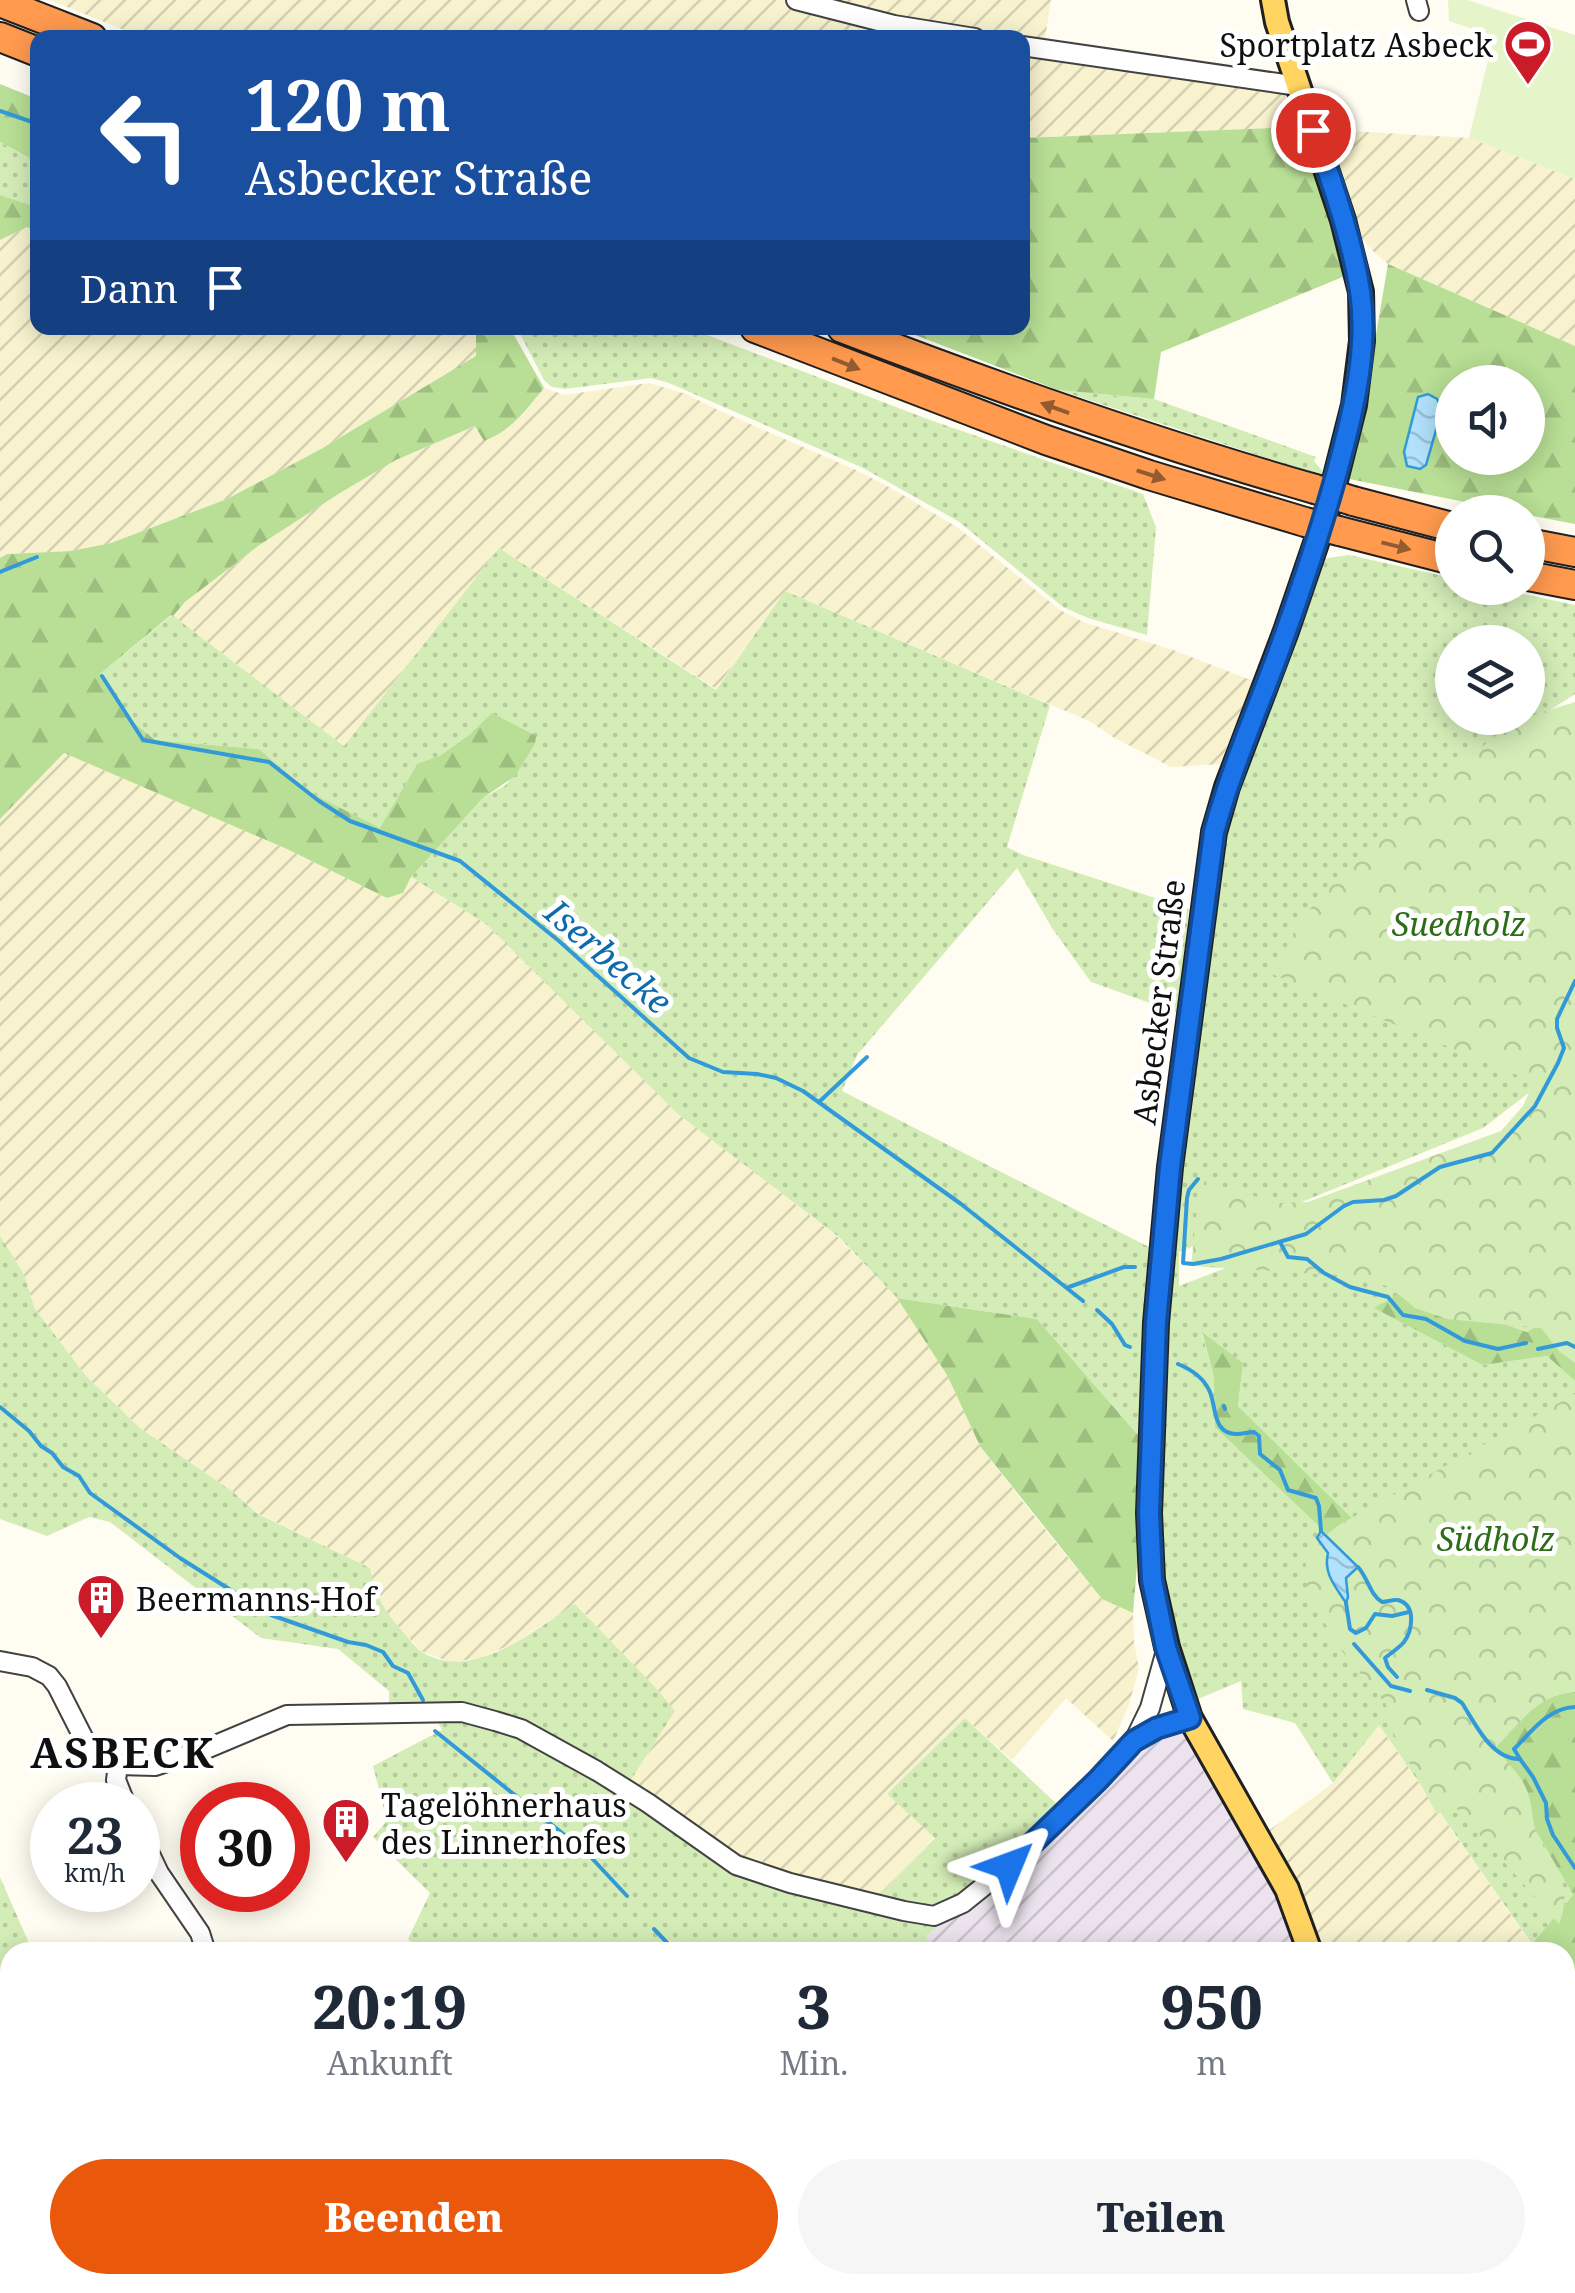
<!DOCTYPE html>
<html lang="de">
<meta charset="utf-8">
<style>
body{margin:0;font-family:"Noto Serif",serif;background:#f6f6f7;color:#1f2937;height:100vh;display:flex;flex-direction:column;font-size:38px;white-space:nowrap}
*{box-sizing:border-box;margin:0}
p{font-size:32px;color:#747a83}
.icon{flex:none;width:55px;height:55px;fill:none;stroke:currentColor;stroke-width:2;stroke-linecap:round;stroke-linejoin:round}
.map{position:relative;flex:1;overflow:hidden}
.panel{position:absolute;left:0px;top:1942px;width:1575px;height:352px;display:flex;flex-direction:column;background:#fff;border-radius:30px 30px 0 0;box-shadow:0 5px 25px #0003}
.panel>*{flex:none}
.guide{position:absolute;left:30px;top:30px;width:1000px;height:305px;border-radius:20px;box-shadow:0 5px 25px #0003;background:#1a4fa0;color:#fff;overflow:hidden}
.controls{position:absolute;left:1435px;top:365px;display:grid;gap:20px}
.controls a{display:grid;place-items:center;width:110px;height:110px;border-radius:50%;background:#fff;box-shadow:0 5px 25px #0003;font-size:50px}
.speed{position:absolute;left:30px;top:1782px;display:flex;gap:20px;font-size:50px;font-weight:700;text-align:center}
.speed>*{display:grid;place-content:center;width:130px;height:130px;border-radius:50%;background:#fff;box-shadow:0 5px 25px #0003;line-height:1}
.speed small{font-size:25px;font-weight:400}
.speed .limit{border:15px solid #d22;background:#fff;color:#111}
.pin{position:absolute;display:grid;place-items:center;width:85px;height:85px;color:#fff;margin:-42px;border:5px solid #fff;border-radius:50%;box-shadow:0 2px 10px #0007}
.me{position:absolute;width:110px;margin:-55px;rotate:46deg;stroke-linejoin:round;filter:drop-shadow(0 0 8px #0008)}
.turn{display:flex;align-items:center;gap:35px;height:210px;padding:0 50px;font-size:45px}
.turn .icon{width:130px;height:130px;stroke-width:2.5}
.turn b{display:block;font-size:70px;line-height:85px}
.then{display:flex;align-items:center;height:95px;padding:0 50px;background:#0003;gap:20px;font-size:38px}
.eta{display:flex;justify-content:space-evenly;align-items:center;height:170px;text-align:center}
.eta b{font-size:60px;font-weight:800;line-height:70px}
.primary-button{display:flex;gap:20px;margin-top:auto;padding:20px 50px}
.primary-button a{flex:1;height:115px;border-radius:60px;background:#ea580c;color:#fff;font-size:40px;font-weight:800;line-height:115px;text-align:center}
.primary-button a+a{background:#f6f6f7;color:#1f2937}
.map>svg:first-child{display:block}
.industrial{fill:url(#industrial-furrows)}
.farmland{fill:url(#farmland-furrows)}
.grass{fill:url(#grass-dots);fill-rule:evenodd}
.forest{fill:url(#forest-firs);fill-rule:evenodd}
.park{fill:url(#park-crowns)}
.pitch{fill:#e6f4c9}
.water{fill:url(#water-waves);stroke:#329ad8;stroke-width:2.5}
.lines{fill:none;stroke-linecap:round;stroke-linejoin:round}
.stream{stroke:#329ad8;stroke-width:4}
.minor-casing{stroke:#424242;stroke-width:22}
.major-casing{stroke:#202020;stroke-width:28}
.highway-casing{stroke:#202020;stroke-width:32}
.minor{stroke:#fff;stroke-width:18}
.major{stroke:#ffd461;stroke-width:22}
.highway{stroke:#ff9a4f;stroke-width:28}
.highway-bridge-casing{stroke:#202020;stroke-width:32;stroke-linecap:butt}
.highway-bridge{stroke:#ff9a4f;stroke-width:28}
.oneway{fill:#935b32}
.route-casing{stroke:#114b97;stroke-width:25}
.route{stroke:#1a73e8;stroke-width:18}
.labels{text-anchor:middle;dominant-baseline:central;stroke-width:10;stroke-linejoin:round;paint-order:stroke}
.poi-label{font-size:32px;fill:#0f0f0f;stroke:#fff;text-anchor:start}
.park-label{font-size:32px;font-style:italic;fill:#2d6d19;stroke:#fff}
.street-label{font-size:32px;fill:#0f0f0f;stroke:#fff}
.water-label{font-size:35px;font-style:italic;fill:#0d6bac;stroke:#fff}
.district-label{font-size:42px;font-weight:bold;letter-spacing:2.5px;fill:#0f0f0f;stroke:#fff}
</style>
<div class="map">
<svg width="1575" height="2293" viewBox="0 0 1575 2293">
<defs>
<pattern id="industrial-furrows" width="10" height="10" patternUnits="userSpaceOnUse" patternTransform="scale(2.5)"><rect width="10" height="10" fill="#ece3ee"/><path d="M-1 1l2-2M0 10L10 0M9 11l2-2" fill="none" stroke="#c9c2cb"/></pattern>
<pattern id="farmland-furrows" width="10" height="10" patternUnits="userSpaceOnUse" patternTransform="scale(2.5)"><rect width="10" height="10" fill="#f8f3ce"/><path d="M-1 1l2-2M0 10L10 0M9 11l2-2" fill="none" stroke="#d3cfb0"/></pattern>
<pattern id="grass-dots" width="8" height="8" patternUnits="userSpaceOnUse" patternTransform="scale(2.5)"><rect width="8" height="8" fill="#d4edb7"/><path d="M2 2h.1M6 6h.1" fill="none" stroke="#b5ca9c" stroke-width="1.8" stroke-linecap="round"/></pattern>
<pattern id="forest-firs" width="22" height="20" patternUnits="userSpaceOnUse" patternTransform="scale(2.5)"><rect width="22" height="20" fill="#b8df95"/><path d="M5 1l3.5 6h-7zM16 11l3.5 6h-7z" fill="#9dbe7f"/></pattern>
<pattern id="park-crowns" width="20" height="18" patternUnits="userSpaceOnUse" patternTransform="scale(2.5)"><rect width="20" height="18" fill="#d4edb7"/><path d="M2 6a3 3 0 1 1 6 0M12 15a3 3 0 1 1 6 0" fill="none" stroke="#b5ca9c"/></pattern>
<pattern id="water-waves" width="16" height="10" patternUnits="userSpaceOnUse" patternTransform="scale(2.5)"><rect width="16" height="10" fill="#b1e1fb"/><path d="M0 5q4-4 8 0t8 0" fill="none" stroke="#97c0d6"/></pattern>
</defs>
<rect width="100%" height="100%" fill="#fffcf1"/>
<!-- industrial -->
<path class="industrial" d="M1188,1733L1254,1843L1304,1952H931L925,1937L1012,1870L1158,1738Z"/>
<!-- farmland -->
<g class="farmland">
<path d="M50,0H1051L1043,52L1282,87L1298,128L1469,138L1575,179V346L1388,264L1374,252L1328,200L1296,127L1023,138L1022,38H144Z"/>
<path d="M27,227L37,232L38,328H476L477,356L321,449L227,499L111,543L71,551L7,554L0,558V240Z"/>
<path d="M649,383L686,394L718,410L856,470L889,487L957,527L1060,610L1083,622L1173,650L1253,681L1220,764L1171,767L1113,737L1089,721L785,591L716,689L499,548L344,746L173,616L185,602L261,544L340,493L396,460L476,426L522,415L544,388L564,395Z"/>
<path d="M64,753L287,849L387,898L403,893L411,877L486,924L681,1115L840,1239L897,1298L947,1375L980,1446L1026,1506L1102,1599L1133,1613L1134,1642L1139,1668L1129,1705L1113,1741L1066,1698L1012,1760L965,1718L888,1794L935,1837L876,1899L792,1877L736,1858L629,1783L675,1711L576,1604L514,1643L481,1658L450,1662L421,1651L388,1615L375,1591L370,1568L259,1514L233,1492L140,1428L86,1376L35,1309L23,1272L0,1236V819Z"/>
<path d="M1378,1724L1537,1952H1319L1263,1835L1333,1783Z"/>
<path d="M1565,1997L1575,2013V2293H1546L1558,2288L1557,2285H1565Z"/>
<path d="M692,2285H880L888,2293H699Z"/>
</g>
<!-- grass -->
<g class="grass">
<path d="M0,142L37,162V207L0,195Z"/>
<path d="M517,328H689L930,420L1143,494L1156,527L1147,635L1088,618L1063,607L958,521L863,468L669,383L651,378L565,389L552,387L544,380Z"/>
<path d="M1058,390L1154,399L1316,457L1314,461L1324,473L1322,476Z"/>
<path d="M499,548L716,690L785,591L1050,705L1007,847L1023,855L1189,909L1178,1013L1091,982L1052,928L1017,868L857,1055L842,1091L1149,1247L1138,1435L1037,1319L897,1298L840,1238L678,1114L486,924L411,877L483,798L506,785L535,744L492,713L470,734L441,755L417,764L380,829L311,793L259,749L155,740L123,713L100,674L172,615L344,746Z"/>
<path d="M1349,555L1452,578V588H1494L1575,605V694L1490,749L1548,1078L1483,1128L1179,1252V1286L1537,1148L1575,1303L1527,1332L1407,1289L1483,1365L1547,1356L1575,1381V1397L1359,1525L1238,1406L1243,1363L1202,1334L1214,1377L1364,1569L1497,1763L1573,1895L1532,1944L1379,1725L1333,1783L1295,1723L1243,1709L1241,1681L1191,1702L1159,1567L1157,1495L1171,1251L1212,911L1231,812L1257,731L1322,559ZM1452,642H1528V718H1452Z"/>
<path d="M0,1236L23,1272L35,1309L86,1376L140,1428L233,1492L258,1514L370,1568C376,1598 385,1612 406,1635C410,1640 416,1648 422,1652C473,1683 534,1630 575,1604L656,1688L675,1711L629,1783L527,1722L470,1707L389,1703V1691L338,1649L261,1638L110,1522L89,1517L47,1536L0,1519Z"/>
<path d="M965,1718L1060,1807L1045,1817L1010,1849L968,1894L935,1908L876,1899L935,1838L887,1794Z"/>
<path d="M453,1719L480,1722L546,1747L762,1880L938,1927L926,1936L932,1952H690L666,1939L671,1952H420L408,1939L430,1893L373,1837L387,1821L373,1766L442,1730L437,1720Z"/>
<path d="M0,1877L32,1950L31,1952H10V2266L0,2273Z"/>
<path d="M10,2273V2285H430L437,2293H0V2282Z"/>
<path d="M440,2285H692L699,2293H446Z"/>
</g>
<!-- forest -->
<g class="forest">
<path d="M0,84L37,99V162L0,142Z"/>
<path d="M1298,127L1328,200L1345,276L1161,352L1154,399L1058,390L897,328H1022L1023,138Z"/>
<path d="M0,195L37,207V232L27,227L0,240Z"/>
<path d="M1388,264L1575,346V524L1528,515V512H1516L1344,478L1371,364ZM1452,382H1528V458H1452Z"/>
<path d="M476,328H510L544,388C525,411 512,430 484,441L475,426L396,460L340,493L261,544L185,602L173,616L171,615L100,674L123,713L155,740L259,749L311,793L380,828L417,764L441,755L470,734L492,713L536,736L535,744L515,776L483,798L411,877L403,893L387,898L287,849L64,753L0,819V558L7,554L71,551L111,543L227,499L321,449L476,356Z"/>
<path d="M1407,1289L1527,1332L1575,1303V1381L1547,1356L1483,1365L1374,1308Z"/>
<path d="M897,1298L1037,1319L1138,1435L1139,1542L1133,1613L1102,1599L980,1446L947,1375Z"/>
<path d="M1202,1332L1243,1363L1238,1406L1359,1525L1575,1397V2013L1565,1997V1952H1537L1532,1944L1573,1895L1497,1763L1364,1569L1215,1427L1214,1377Z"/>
<path d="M881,2285H1038L1051,2293H889Z"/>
<path d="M1167,2285H1432L1435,2293H1163Z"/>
</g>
<!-- park -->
<g class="park">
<path d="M1575,702V1363L1559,1351L1541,1328L1447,1319L1415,1308L1390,1287L1375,1282L1336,1275L1191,1266L1200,1180L1277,1203L1308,1202L1501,1131L1523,1106L1534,1082L1272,974L1300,922L1323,892L1428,791L1494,737L1524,718Z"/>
<path d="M1575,1394V1692C1537,1695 1521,1722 1496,1747C1506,1763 1522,1775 1528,1793C1533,1808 1532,1825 1539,1840C1552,1872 1575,1882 1559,1924L1452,1803L1437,1815L1391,1728L1386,1704L1341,1650L1309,1596L1305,1578L1306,1561L1315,1544L1339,1525Z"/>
</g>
<!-- pitch -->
<path class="pitch" d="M1448,0H1467L1575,35V179L1469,138L1494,36L1449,21Z"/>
<!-- water -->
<g class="water">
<path d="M1428,394L1437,399L1442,409L1426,465L1420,469L1407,466L1404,452L1418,397Z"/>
<path d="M1321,1531L1358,1567L1346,1578L1348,1597L1346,1603C1335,1586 1323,1573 1328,1553L1317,1538Z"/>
</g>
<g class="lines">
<!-- stream -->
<g class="stream">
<path d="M0,111L38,124"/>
<path d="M0,572L37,557"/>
<path d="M102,676L143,740L269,762L319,801L350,821L460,861L559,941L689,1058L723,1072L757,1074L776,1078L803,1091L961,1204L1083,1301"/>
<path d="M819,1102L867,1057"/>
<path d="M1198,1179L1189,1190L1187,1198L1183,1263L1193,1264L1221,1259L1306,1234L1344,1206L1353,1202L1384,1200L1396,1196L1440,1167L1492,1153L1535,1106L1558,1063L1564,1048L1557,1028V1019L1575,981"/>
<path d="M1281,1244L1288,1257L1307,1259L1324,1273L1350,1287L1388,1297L1403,1315L1426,1319L1465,1341L1498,1349L1526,1343"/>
<path d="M1069,1287L1124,1267H1135"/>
<path d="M1097,1310L1112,1324L1125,1345L1130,1347"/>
<path d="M1538,1349L1567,1343L1575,1347"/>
<path d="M1178,1364C1190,1369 1203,1377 1209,1390C1217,1405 1211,1435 1238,1434C1243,1434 1248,1432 1254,1432L1259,1436L1260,1454L1280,1470L1288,1490L1316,1498L1319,1506L1321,1531"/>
<path d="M1224,1406L1225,1409"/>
<path d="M0,1407L29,1431L41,1446L52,1453L63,1467L79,1476L90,1493L180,1558L237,1594"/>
<path d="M1358,1567C1368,1578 1370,1595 1382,1602C1384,1602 1397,1599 1398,1600C1417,1605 1412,1631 1404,1642C1399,1648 1391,1653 1385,1658L1388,1667L1397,1677"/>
<path d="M1346,1603L1350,1629L1356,1633L1366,1628L1375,1614L1392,1616L1409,1612"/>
<path d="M257,1608L271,1615L348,1642L366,1645L383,1652L393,1666L408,1673L423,1700"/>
<path d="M1354,1644L1391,1686L1410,1691"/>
<path d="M1427,1690L1455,1698L1462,1703C1476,1725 1492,1760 1520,1759L1533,1777L1546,1803L1547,1819L1553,1835L1575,1868"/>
<path d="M435,1731L587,1853L627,1896"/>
<path d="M1520,1759L1514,1749C1532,1731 1548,1708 1575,1707"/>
<path d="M654,1929L676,1952"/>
<path d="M0,2066L10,2088"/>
<path d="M39,2285L40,2293"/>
</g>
<!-- minor casing -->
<g class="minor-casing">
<g id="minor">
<path d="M796,0L894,25L975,38"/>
<path d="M1416,0L1419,11"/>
<path d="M1022,46L1298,86"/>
<path d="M0,1661L32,1667L49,1676L57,1686L88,1747L107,1762L118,1765L155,1766L206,1749L287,1715L462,1712L495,1721L521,1729L597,1771L648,1803L736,1865L790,1883L904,1911L934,1916L963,1903L1009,1866L1097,1780L1134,1741L1150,1708L1167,1647"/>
<path d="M1134,1741L1157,1728L1190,1718"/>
<path d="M118,1765L116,1780L126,1805"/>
<path d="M138,1829L159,1873L200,1933L206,1952"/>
<path d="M0,2276L10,2268"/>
<path d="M1565,2277L1575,2273"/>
<path d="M433,2285L440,2293"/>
<path d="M1531,2293L1548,2285"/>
</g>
</g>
<!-- major casing -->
<g class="major-casing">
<g id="major">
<path d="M1273,0L1277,22L1343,220L1361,292L1362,341L1354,405L1328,508L1286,631L1227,787L1214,832L1170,1167L1156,1323L1149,1513L1152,1580L1167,1647L1190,1718L1287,1889L1310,1952"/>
<path d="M1419,2285L1422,2293"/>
</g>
</g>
<!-- highway casing -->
<g class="highway-casing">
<g id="highway">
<path d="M0,2L92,38"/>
<path d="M0,37L38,52"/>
<path d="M755,328L1046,440L1149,475L1305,522"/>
<path d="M842,328C998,388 1154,443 1315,489"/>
<path d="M1353,501L1452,527"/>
<path d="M1339,531L1452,560"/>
<path d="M1528,543L1575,552"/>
<path d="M1528,576L1575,585"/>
</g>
</g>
<!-- minor -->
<use href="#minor" class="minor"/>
<!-- major -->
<use href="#major" class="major"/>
<!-- highway -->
<use href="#highway" class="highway"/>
<!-- highway-bridge casing -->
<g class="highway-bridge-casing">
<g id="highway-bridge">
<path d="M1315,489L1353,501"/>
<path d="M1305,522L1339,531"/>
</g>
</g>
<!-- highway-bridge -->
<use href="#highway-bridge" class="highway-bridge"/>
</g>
<!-- one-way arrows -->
<defs><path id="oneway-solid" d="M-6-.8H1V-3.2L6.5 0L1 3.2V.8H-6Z" transform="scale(2.5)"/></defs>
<g class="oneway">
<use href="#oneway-solid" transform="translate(846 364) rotate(22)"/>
<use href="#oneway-solid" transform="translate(1055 408) rotate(-160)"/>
<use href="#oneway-solid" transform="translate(1151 475) rotate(18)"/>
<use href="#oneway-solid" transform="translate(1396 546) rotate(14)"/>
</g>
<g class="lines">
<!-- route casing -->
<g class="route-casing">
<path id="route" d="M1009,1866L1098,1780L1134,1741L1157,1728L1190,1718L1166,1648L1152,1580L1149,1513L1156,1323L1170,1167L1214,832C1230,773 1254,717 1276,659C1301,590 1325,520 1343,449C1356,399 1368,343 1360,291C1352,240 1331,178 1313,130"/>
</g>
<!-- route -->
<use href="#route" class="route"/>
</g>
<!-- icons -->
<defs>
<g id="stadium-pin" transform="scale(2.5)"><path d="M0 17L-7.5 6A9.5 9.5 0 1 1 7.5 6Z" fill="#cb1b28" stroke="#fff"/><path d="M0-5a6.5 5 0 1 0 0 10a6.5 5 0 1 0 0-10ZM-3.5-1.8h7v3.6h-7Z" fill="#fff"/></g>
<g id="building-pin" transform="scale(2.5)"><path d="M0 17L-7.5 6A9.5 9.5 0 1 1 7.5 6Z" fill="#cb1b28" stroke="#fff"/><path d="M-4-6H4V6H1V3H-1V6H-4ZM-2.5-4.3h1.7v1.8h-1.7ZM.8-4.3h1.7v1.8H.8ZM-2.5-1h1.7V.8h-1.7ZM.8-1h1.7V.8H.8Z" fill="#fff"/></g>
</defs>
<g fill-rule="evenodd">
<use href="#stadium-pin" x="1528" y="44"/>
<use href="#building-pin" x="101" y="1598"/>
<use href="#building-pin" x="346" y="1822"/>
</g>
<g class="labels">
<!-- poi labels -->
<g class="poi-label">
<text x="1493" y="44" text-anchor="end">Sportplatz Asbeck</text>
<text x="136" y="1598">Beermanns-Hof</text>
<text x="381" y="1804">Tagelöhnerhaus<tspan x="381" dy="37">des Linnerhofes</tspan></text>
</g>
<!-- park labels -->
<g class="park-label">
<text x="1459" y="923">Suedholz</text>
<text x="1496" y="1538">Südholz</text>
</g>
<!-- street labels -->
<g class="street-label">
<text transform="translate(1158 1002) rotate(-83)">Asbecker Straße</text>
</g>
<!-- water labels -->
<g class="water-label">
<text transform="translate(609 956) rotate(41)">Iserbecke</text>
</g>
<!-- district labels -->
<g class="district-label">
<text x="123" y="1751">ASBECK</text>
</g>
</g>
</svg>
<div class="controls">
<a><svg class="icon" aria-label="sound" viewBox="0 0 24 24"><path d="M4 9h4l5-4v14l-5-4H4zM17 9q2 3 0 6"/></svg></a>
<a><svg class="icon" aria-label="search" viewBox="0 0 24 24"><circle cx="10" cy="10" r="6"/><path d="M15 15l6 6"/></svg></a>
<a><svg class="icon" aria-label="layers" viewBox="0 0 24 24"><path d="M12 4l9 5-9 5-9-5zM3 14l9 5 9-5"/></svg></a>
</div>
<div class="speed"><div>23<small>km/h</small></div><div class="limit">30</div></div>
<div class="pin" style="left:1313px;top:130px;background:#d93025"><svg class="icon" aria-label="arrive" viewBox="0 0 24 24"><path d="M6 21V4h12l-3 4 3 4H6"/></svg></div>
<svg class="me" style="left:1009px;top:1866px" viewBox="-20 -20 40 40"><path d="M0-17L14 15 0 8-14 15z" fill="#1a73e8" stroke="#fff" stroke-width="4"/></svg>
<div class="guide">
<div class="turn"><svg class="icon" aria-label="left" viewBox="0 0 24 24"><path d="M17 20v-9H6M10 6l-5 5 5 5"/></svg><div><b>120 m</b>Asbecker Straße</div></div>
<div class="then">Dann<svg class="icon" aria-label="arrive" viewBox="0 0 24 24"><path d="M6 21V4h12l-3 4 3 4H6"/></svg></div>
</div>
<section class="panel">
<div class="eta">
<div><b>20:19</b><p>Ankunft</p></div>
<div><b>3</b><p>Min.</p></div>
<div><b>950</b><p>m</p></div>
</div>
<div class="primary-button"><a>Beenden</a><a>Teilen</a></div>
</section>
</div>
